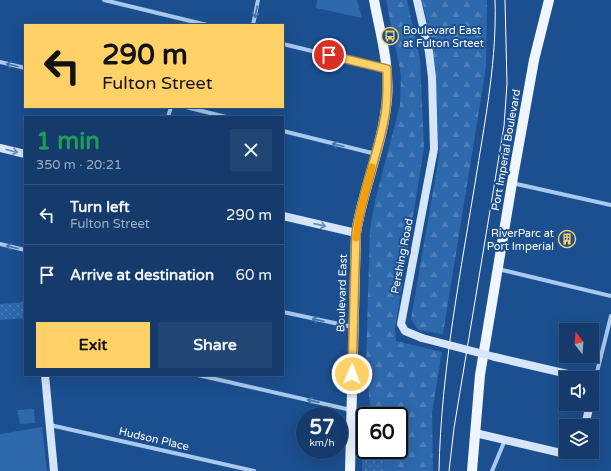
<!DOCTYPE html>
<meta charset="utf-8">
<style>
body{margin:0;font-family:"Varela Round",sans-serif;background:#214673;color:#f1f3f6;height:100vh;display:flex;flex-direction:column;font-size:15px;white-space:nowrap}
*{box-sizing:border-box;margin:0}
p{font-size:13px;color:#9dadc1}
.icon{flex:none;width:22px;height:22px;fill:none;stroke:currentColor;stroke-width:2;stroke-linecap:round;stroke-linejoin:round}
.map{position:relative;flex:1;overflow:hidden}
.drawer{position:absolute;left:24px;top:116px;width:260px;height:260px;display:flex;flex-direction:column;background:#143b6b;border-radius:0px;box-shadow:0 4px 16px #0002,0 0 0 1px #33557e}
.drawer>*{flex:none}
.guide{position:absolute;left:24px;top:24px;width:260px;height:84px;border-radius:0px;box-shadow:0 4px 16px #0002,0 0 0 1px #33557e;background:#ffd166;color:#111;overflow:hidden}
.needle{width:26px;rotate:343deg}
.buttons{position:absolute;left:559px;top:323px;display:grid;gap:8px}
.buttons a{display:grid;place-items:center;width:40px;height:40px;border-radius:0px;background:#143b6b;box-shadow:0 4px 16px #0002,0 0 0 1px #33557e;font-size:20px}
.speed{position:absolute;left:296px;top:407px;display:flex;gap:8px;font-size:20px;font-weight:700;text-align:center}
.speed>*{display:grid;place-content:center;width:52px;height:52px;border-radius:50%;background:#143b6b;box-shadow:0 4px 16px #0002,0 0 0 1px #33557e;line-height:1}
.speed small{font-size:10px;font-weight:400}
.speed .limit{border:2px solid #111;border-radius:6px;background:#fff;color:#111}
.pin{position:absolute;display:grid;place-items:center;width:34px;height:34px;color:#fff;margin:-17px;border:2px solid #fff;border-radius:50%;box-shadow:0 1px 4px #0007}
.me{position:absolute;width:44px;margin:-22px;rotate:1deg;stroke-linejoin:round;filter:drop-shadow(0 0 3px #0008)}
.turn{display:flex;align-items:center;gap:14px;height:84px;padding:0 12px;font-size:18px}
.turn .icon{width:52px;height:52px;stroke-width:2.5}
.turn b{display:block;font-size:28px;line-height:34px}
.round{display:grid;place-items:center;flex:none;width:42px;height:42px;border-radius:0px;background:#214673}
.summary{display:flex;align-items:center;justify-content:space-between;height:68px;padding:0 12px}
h1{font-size:24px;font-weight:800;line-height:30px;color:#1e9e55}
.action{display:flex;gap:8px;margin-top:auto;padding:8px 12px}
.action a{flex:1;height:46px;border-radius:0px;background:#ffd166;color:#111;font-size:16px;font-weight:800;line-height:46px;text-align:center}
.action a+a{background:#214673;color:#f1f3f6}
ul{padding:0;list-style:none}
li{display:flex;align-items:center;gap:12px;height:60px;padding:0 12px;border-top:1px solid #33557e}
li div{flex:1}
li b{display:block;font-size:15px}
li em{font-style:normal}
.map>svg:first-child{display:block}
.forest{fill:url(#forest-firs)}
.park{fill:url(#park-dots)}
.garden{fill:#2e69ad}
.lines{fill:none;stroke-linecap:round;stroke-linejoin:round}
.street{stroke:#a9c9ee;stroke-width:4}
.secondary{stroke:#d6e6fa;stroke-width:8}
.primary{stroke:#f0f6ff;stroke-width:10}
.tram{stroke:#fff;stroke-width:1}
.secondary-bridge{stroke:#d6e6fa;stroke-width:8}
.oneway{stroke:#4674ac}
.oneway2{stroke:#668bba}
.route-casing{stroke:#a68842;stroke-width:10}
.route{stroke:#ffd166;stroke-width:7}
.slow{stroke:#f59e0b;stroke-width:7}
.labels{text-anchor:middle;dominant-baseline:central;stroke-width:4;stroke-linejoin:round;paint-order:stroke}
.poi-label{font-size:11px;fill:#fff;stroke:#1b4f8f;text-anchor:start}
.street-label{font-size:11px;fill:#fff;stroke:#1b4f8f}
</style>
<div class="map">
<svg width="611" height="471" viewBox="0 0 611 471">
<defs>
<pattern id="forest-firs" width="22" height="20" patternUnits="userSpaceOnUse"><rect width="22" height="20" fill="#2e69ad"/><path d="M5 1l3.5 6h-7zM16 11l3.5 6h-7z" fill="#4d80b9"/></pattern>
<pattern id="park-dots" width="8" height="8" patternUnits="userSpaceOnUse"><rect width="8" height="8" fill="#2e69ad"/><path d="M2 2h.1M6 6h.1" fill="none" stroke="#4d80b9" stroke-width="1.8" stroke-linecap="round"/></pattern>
</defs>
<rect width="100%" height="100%" fill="#1b4f8f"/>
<!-- forest -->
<g class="forest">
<path d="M386,0H407L420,59L424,148L395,329L396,341L442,352L432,412L433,471H383L384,450H399V416H371L366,362L370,229L375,201L400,105L401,75Z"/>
<path d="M422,0H487L486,67L443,334L418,330L411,319L439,157L437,104L432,44Z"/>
</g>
<!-- park -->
<g class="park">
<path d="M25,302V318L0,320V304Z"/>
<path d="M363,421H365V450H384L383,471H362Z"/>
</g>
<!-- garden -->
<g class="garden">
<path d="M317,0H357L362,18L316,8Z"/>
<path d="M34,409L35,423L20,424L17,410Z"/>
<path d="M42,427L47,471H0V434Z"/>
</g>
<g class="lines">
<!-- street -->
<g class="street">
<path d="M104,0L207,25"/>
<path d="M253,25L258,0"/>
<path d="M283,44L386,69"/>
<path d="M0,62L25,68"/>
<path d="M186,107L226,117"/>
<path d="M168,117L171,107"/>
<path d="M283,131L376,154"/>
<path d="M512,183L611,205"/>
<path d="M0,244L25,250"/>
<path d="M498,269L611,296"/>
<path d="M283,312L353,327"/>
<path d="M198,375L351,410"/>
<path d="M595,380L611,316"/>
<path d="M50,425L254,471"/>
<path d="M492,471L505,440"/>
</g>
<!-- secondary -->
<g class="secondary">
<path d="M417,0L429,52L432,78L434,149L401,324L405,331L422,338"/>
<path d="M0,148L25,154"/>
<path d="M283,216L356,233"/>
<path d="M495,357L585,378"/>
<path d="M45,375L54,471"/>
<path d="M592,380H595L592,393"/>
<path d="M585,426L590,404"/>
<path d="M475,433L561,453L572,452"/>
</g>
<!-- primary -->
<g class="primary">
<path d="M350,471L356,233C363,188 383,145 387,99C390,66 380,32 374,0"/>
<path d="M472,471L480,375L512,183L534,60L549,0"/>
</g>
<!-- tram -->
<g class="tram">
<path d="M439,471C441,370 461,271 477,171C486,115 497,57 495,0"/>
<path d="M449,471L454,428L504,126L507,84L505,0"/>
</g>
<!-- secondary-bridge -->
<path class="secondary-bridge" d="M422,338L495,357"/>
</g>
<!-- one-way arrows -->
<defs><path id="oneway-shaft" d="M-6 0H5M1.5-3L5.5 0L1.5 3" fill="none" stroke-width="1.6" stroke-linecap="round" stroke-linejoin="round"/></defs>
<g class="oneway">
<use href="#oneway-shaft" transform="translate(256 12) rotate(102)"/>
<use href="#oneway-shaft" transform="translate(12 65) rotate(-166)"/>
<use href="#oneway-shaft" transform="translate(338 145) rotate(-166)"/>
<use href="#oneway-shaft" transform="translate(12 247) rotate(-166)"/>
<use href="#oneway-shaft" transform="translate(318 320) rotate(-167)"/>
<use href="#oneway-shaft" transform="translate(313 401) rotate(-167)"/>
</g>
<g class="oneway2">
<use href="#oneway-shaft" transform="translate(12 151) rotate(14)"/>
<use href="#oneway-shaft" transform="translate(320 225) rotate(13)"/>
</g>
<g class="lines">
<!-- route casing -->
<g class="route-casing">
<path id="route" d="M329,55L387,69C387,87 388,104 384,121C376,159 362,195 356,233L352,374"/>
</g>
<!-- route -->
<use href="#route" class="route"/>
<!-- slow -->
<path class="slow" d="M356,238L360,213L372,167"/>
</g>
<!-- icons -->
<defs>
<g id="bus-ring" transform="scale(0.9)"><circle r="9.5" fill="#1b4f8f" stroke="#ffd166" stroke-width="1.5"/><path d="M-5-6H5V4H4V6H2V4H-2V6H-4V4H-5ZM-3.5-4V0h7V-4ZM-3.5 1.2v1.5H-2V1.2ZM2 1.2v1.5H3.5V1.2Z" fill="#ffd166"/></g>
<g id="building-ring" transform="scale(0.9)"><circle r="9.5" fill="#1b4f8f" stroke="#ffd166" stroke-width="1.5"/><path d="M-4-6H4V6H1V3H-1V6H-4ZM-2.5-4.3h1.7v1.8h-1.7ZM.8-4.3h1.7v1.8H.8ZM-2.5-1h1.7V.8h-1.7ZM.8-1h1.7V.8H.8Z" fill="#ffd166"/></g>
</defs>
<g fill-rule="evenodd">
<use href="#bus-ring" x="390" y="36"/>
<use href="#building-ring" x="567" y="239"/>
</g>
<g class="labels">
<!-- poi labels -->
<g class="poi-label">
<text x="403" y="30">Boulevard East<tspan x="403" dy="13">at Fulton Srteet</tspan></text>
<text x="554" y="233" text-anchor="end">RiverParc at<tspan x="554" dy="13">Port Imperial</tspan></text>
</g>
<!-- street labels -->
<g class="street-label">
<text transform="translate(506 150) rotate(-80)">Port Imperial Boulevard</text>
<text transform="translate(402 256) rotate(-79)">Pershing Road</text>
<text transform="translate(342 293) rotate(-88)">Boulevard East</text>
<text transform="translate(154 439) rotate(13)">Hudson Place</text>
</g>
</g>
</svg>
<div class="buttons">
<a><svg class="needle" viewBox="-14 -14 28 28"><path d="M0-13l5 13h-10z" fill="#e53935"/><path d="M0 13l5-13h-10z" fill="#9dadc1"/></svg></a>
<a><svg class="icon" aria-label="sound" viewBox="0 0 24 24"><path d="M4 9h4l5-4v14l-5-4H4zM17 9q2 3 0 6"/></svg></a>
<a><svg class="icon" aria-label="layers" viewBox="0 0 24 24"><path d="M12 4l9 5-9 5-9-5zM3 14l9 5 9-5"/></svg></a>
</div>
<div class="speed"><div>57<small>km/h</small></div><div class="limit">60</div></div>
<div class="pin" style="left:329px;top:55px;background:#d93025"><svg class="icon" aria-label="arrive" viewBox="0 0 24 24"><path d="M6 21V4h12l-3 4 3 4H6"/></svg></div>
<svg class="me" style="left:352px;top:374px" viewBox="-20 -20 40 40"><circle r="17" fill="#ffd166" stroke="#fff" stroke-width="3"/><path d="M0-11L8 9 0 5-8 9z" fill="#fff"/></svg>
<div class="guide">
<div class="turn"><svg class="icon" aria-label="left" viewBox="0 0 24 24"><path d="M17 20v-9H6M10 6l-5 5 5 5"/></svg><div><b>290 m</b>Fulton Street</div></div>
</div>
<section class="drawer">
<div class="summary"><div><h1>1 min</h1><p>350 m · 20:21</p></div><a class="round"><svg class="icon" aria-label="close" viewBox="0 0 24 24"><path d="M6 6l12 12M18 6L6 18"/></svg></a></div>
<ul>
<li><svg class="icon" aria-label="left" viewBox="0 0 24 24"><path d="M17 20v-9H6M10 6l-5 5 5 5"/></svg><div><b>Turn left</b><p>Fulton Street</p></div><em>290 m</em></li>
<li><svg class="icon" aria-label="arrive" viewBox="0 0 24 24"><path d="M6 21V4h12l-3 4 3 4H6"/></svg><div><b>Arrive at destination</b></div><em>60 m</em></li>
</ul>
<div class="action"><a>Exit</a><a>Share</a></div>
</section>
</div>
